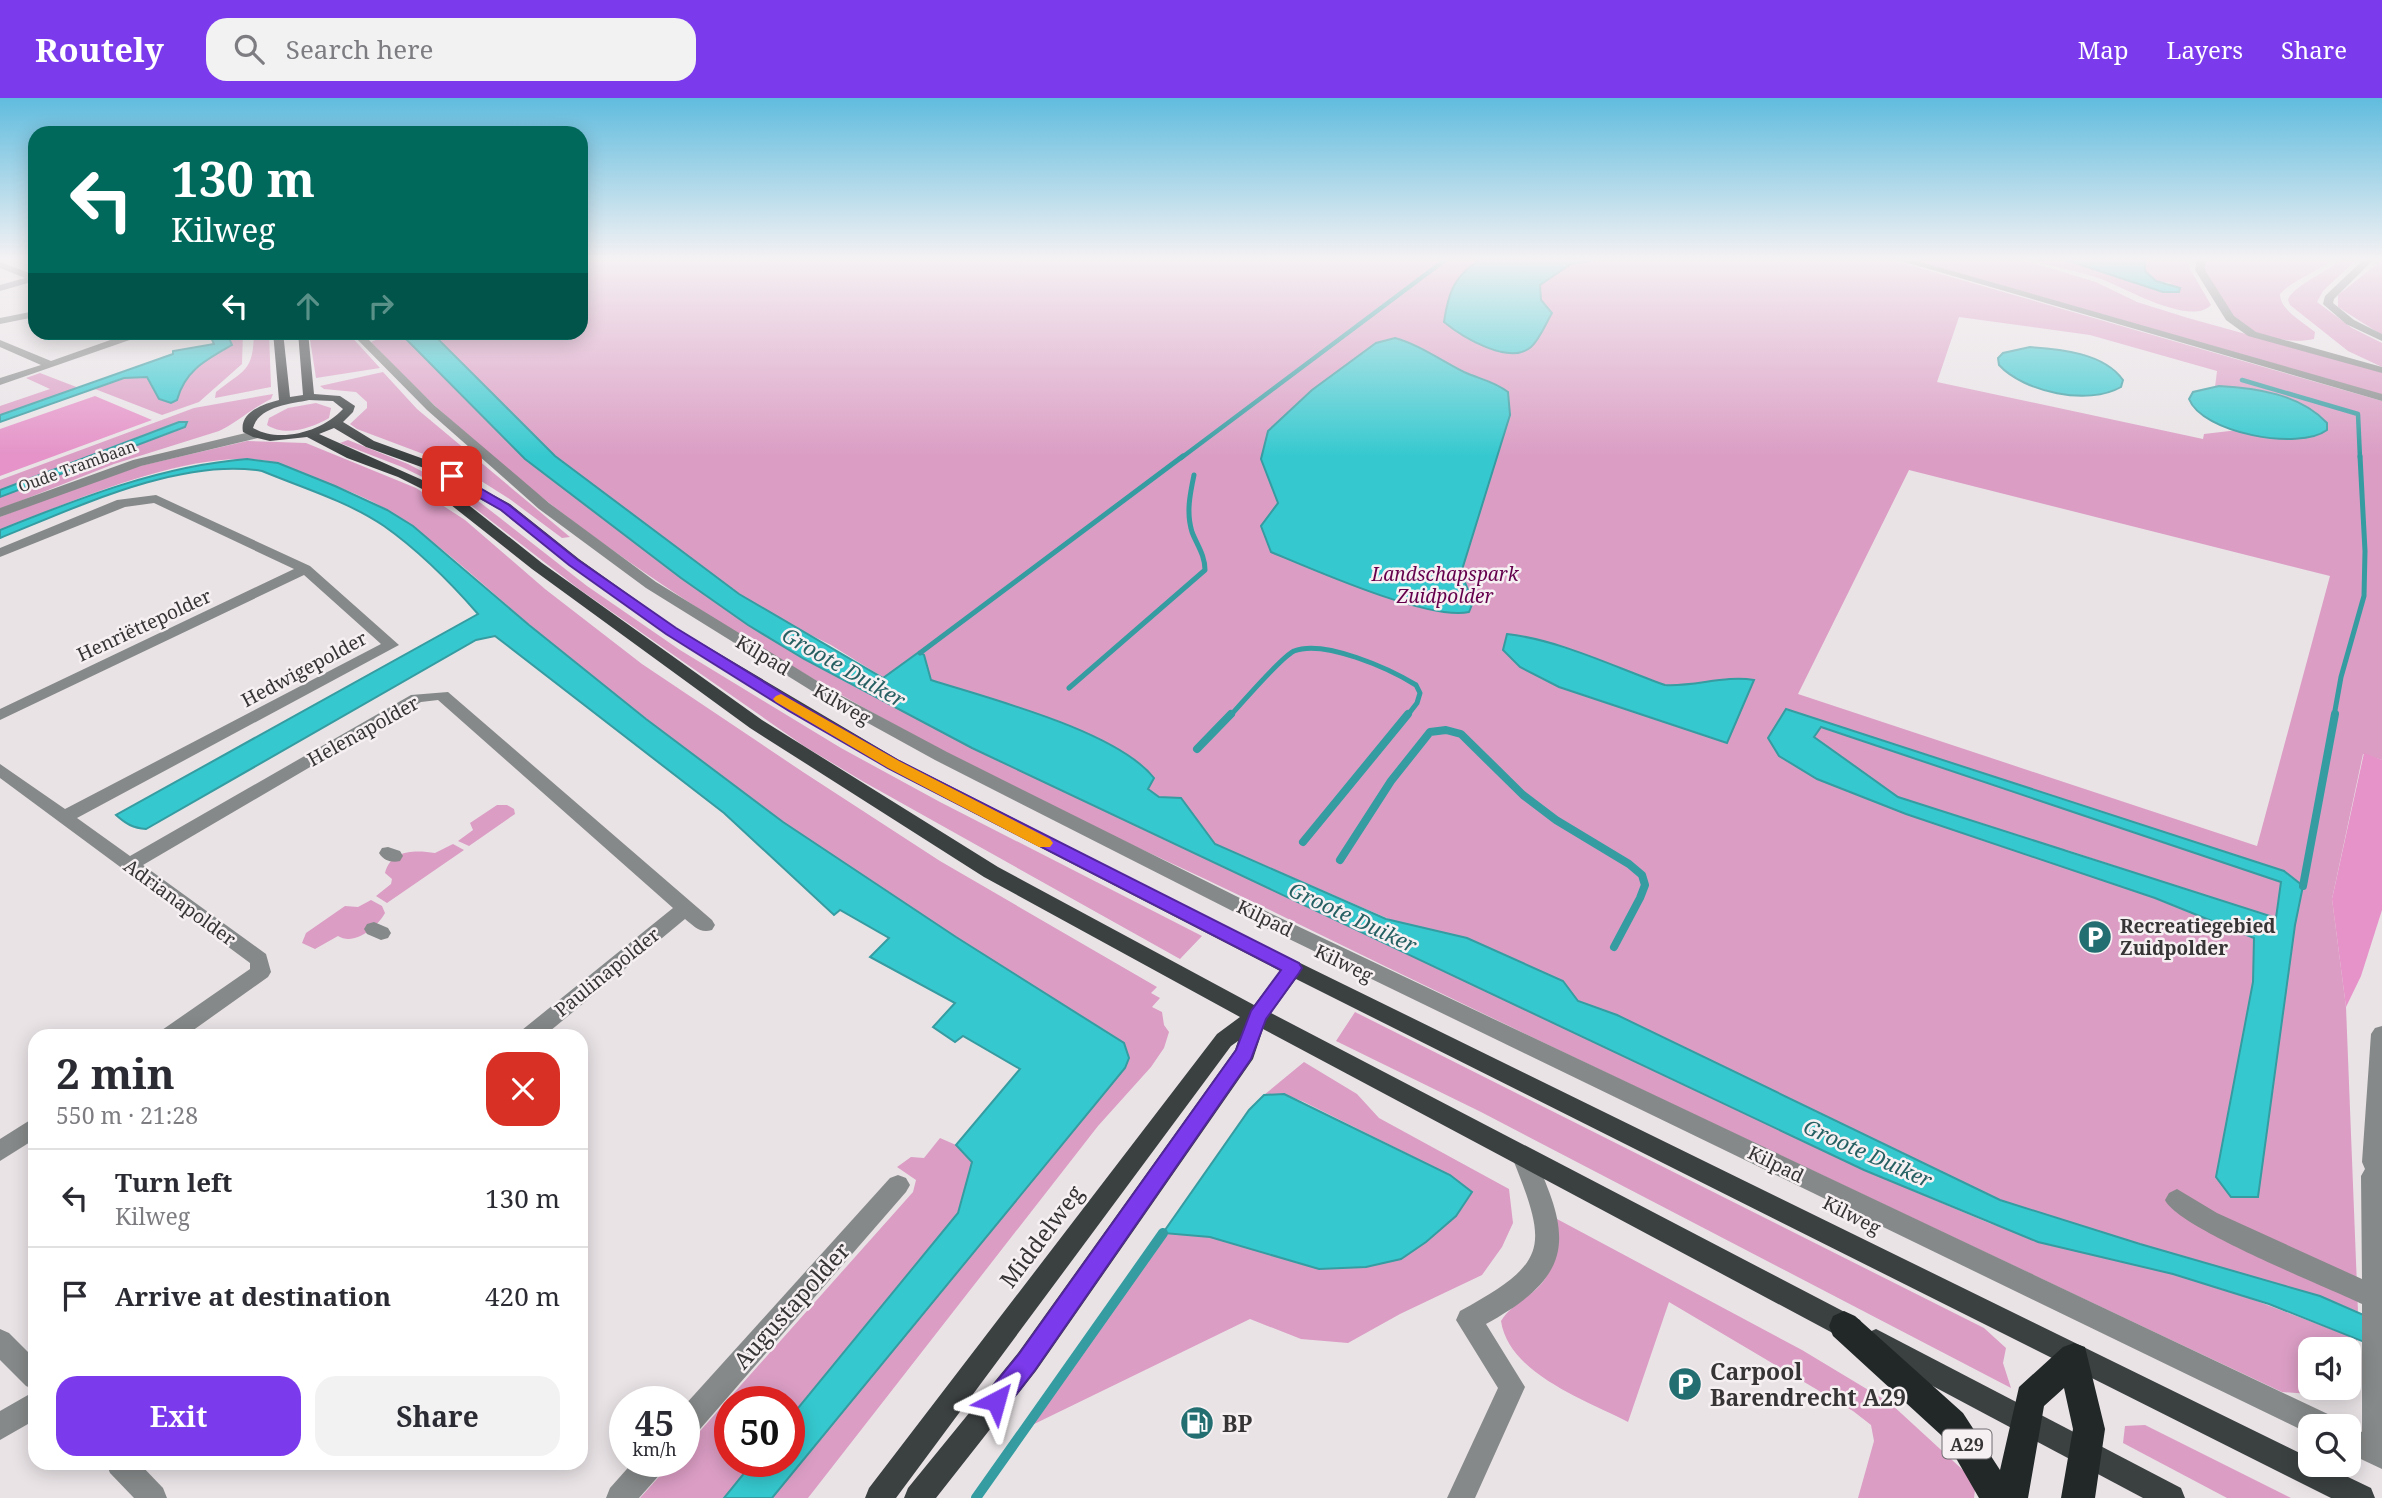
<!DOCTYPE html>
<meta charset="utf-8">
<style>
body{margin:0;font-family:"Noto Serif",serif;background:#f2f2f3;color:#2b2b33;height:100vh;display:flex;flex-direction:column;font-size:26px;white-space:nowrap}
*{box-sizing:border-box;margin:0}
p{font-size:23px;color:#7c7c81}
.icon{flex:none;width:38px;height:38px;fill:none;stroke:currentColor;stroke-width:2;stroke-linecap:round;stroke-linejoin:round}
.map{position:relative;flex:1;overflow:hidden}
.drawer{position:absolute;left:28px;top:931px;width:560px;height:441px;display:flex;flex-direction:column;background:#fff;border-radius:21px;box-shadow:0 4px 18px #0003}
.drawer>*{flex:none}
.banner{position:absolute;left:28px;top:28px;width:560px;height:214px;border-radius:21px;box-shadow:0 4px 18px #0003;background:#00695c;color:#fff;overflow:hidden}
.tools{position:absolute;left:2298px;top:1239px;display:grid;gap:14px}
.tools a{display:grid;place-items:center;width:63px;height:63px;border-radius:14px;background:#fff;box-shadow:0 4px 18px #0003;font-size:35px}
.speed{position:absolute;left:609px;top:1288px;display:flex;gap:14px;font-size:35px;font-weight:700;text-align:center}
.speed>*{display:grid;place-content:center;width:91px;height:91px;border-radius:50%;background:#fff;box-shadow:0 4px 18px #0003;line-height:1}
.speed small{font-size:18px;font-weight:400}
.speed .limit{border:10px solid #d22;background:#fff;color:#111}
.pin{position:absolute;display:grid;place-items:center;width:60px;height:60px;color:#fff;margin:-30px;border-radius:14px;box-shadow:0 4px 10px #0006}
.me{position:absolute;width:77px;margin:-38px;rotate:39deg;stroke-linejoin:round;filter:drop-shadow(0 0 5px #0008)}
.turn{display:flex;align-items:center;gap:24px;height:147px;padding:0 28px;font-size:32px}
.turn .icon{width:91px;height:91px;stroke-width:2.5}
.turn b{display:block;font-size:49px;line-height:60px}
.lanes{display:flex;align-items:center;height:66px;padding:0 28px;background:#0003;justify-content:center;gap:35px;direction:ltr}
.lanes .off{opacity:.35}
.round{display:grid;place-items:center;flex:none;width:74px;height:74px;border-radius:21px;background:#f2f2f3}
.headline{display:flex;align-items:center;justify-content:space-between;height:119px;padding:0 28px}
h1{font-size:42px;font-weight:700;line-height:52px}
.action{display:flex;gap:14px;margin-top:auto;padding:14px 28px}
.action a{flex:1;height:80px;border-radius:21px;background:#7c3aed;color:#fff;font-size:28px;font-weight:700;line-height:80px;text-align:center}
.action a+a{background:#f2f2f3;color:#2b2b33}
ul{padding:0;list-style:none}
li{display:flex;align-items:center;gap:21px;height:98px;padding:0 28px;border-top:2px solid #e1e1e2}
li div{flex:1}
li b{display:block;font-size:26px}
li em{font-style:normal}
header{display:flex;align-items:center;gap:42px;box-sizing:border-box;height:98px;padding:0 35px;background:#7c3aed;color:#fff}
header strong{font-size:33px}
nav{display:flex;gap:38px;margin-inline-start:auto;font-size:24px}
.search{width:490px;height:63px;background:#f2f2f3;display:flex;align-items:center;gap:18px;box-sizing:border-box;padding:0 24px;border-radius:21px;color:#7c7c81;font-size:26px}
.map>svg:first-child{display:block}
.green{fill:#db9dc4;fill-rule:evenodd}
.forest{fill:#e593c8}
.water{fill:#35c9cf;stroke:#359ca1;stroke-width:2;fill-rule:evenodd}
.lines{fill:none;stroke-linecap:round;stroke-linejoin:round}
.stream-far3{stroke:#359ca1;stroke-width:4.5}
.stream-far2{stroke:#359ca1;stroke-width:5}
.stream-far1{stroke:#359ca1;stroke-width:8}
.stream{stroke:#359ca1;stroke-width:10}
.minor{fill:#868989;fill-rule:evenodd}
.major{fill:#3b4041;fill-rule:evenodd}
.highway{fill:#222828;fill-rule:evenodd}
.route{fill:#7c3aed;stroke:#51269a;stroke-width:2}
.slow{fill:#f59e0b}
.labels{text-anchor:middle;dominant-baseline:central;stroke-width:5;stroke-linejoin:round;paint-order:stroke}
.far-street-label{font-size:16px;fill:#363435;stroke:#f6f0f3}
.shield{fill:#f6f0f3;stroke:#706c6e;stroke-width:2}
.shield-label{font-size:18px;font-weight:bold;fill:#363435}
.park-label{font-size:19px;font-style:italic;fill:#65004d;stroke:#f6f0f3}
.street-label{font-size:19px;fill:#363435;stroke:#f6f0f3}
.poi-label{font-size:19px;font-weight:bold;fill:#363435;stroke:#f6f0f3;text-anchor:start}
.water-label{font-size:21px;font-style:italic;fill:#266062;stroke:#f6f0f3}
.near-street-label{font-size:23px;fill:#363435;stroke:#f6f0f3}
.near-poi-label{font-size:23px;font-weight:bold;fill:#363435;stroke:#f6f0f3;text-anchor:start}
</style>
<header>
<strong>Routely</strong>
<div class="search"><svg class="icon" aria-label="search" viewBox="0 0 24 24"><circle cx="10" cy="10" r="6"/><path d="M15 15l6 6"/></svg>Search here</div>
<nav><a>Map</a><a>Layers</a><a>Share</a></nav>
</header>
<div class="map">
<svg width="2382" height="1400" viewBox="0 0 2382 1400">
<rect width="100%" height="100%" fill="#e9e3e6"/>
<!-- green -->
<g class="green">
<path d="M581,162H1892L2382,303V662L2363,656L2332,801L2346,909L2358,1214L2320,1198L2233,1194L2357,1241L2355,1266L2349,1275L2348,1251H2310V1290H2329L2311,1296L2282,1294C1947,1136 1611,979 1278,816C1183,769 1085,727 990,678C767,561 545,429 371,244L388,237L387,234H581ZM1959,219L2090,237L2217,273L2215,289L2262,293L2260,338L2238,332L2204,336L2203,341L1937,284ZM1909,372L2330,478L2257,748L1798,596ZM659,462L831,547L884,580L1203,729L1215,746L1396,824L2053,1147L1989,1125L1864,1072L972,650L804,561ZM1799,617L2303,788L2295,827L2254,850V840L2064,751L2276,821L2282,784L1829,632Z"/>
<path d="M1911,162H2024L2096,184L2137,204L2188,220L2382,274V298Z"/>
<path d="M2033,162H2066L2153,190L2172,185L2156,183L2145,173V162H2188L2190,171L2211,207C2191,229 2123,189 2101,181C2079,173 2055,170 2033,162Z"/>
<path d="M2207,162H2331C2316,176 2293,181 2280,196C2280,212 2303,224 2315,234L2314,241C2292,246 2260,240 2241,226C2226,214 2214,188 2204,172Z"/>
<path d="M2341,162H2356L2323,193L2317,204L2352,230L2382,245V269L2348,253L2290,207L2288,202C2290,190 2329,172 2341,162Z"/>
<path d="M2382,162V237L2338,209V197Z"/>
<path d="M227,235H243L242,266L199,304L162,317L95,291C112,284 129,276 147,279L159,301L178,298C193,266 202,264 231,247Z"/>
<path d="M254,235H269L271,289L215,300L216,294C245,271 253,274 254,235Z"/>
<path d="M309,235H348L380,270L316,280Z"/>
<path d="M383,274L417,311L570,439L562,440L511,402L478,381L442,363L357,331L350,326L367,310V304L356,294L324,291L320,288Z"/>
<path d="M40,275L79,290L0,317V308L50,291L26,280Z"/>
<path d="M273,296L271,301C252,310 238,324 219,333L114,366L0,411V399L185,329L187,324H179L0,392V382L194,310Z"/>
<path d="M316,305L331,310L329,320C312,330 285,339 267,327L269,320L288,310Z"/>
<path d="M348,342L408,366L477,402L587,488L680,552L841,650L940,704L1202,838L1180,861L864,684L804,648L579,491L455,395L402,369L340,345Z"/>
<path d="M247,343L306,345L416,390L465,422L545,491L642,566L803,674L940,763L1157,889L1151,895L1160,900L1152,909L1162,914L1164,927L1169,934L1164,950L1151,969L1098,1028L808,1400H772L1125,970L1129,960L1124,945C1008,873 889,802 779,721C703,665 628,607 554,547C499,503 449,451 389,413C368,400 341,390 317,381C299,374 280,364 260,362C185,353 70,404 0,432V419L114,374Z"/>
<path d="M497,707H507L514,711L515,716L469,748L458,743L473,732L470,725Z"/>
<path d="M453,746L464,752L387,805L376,798L391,786L392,781L385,775C391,751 416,752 435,755Z"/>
<path d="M371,802L382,808L385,815C377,830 354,848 338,838L315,851L302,845L306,835L345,808L358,809Z"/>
<path d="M1355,914L1984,1230L2006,1250L2003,1265L2011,1290L1481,1014L1336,943Z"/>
<path d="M1304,964L1357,996L1379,1020L1509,1091L1513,1125L1502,1149L1482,1177L1400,1216L1348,1245L1301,1241L1250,1221L1026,1330L1163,1135L1210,1139L1319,1171L1401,1161L1456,1118L1450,1077L1304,1004L1284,996L1264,997Z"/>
<path d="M940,1040L956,1047L972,1064L958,1115L789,1321V1304H730V1363H754L724,1400H640L673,1363H684V1351L913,1094L916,1082L897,1069L911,1059L924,1060Z"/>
<path d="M1557,1121L1802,1252L1890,1305L1976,1384L1974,1400H1858L1874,1343L1871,1327L1853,1313L1669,1204L1628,1324C1586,1302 1509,1276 1501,1223C1510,1209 1521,1204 1534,1193C1556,1175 1556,1148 1557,1121Z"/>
<path d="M2145,1327L2291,1400H2227L2123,1345L2125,1328Z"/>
</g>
<!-- forest -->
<g class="forest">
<path d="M95,298L152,322L0,378V331Z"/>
<path d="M2364,655L2382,662V812L2361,878L2346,909L2332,801Z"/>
</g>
<!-- water -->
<g class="water">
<path d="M1480,162H1595L1571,166L1540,187L1541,202L1552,215C1546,225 1540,241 1531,249C1509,268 1461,238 1444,224C1448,196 1454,177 1480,162Z"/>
<path d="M2066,162H2145V173L2156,183L2180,190L2179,194H2163Z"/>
<path d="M209,235H227L232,247C206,262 185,272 177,302L171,305L159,301L147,279L124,280L0,324V317L173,256V253L214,246Z"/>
<path d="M400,235H423L438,241L555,358L739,496L883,580L919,554L924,557L931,582C990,601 1117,633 1154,680L1148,691L1159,699L1181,700L1215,746L1386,821L1467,840L1563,883L1578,903L1617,917L2000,1102L2140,1146L2320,1198L2382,1225V1251L2269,1206L2173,1176L2038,1144L1864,1072L972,650L804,561L748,527L681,480L525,361Z"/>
<path d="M1395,240C1420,247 1440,262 1464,274C1479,281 1494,283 1508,294L1510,317L1461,475L1473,504L1469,514C1429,523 1312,471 1271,454L1261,428L1278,405L1261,361L1268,333L1312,292L1376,245Z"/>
<path d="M2030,249C2060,251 2104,255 2123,282L2121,289C2088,308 2024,294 1999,267L1998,260L2003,255Z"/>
<path d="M2219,288C2256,290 2300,296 2327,325V332C2299,353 2202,335 2189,301L2193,294Z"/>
<path d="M179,324H187L185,329L0,399V392Z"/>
<path d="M247,361L278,365L335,388L387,412L413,428L529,527L646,621L783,724L956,839L1124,945L1129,960L1125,970L772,1400H724L754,1363H789V1321L958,1115L972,1064L956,1047L1020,971L963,938L955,944L933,929L955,905L870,859L889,840L840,812L834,817L724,715L495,538L476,542L146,731C133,730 126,726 116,717L478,516C451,485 418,452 384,428C347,403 303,390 262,373C181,359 75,410 0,440V432C80,400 160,368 247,361Z"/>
<path d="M1507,536C1560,542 1614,569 1665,587C1694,589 1725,577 1754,582L1727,645L1559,589L1520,569L1503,552Z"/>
<path d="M1786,611L2284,773L2303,788L2295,827L2258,1099H2231L2216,1079L2253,884L2254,840L2155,800L1906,716L1817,681L1779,658L1768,640ZM1821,629L2281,784L2276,820L1898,699L1814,639Z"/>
<path d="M1284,996L1450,1077L1472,1094L1456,1118L1426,1144L1401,1161L1366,1169L1319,1171L1210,1139L1163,1135L1249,1012L1264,997Z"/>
</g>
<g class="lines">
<!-- stream-far3 -->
<g class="stream-far3">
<path d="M2242,282L2358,316L2360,360"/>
<path d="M1181,360L1445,162"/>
</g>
<!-- stream-far2 -->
<g class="stream-far2">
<path d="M920,555L1183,358"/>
<path d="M1069,590L1205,472C1205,457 1197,447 1192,434C1186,415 1190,396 1194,377"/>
<path d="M1230,618C1243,604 1280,560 1294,553C1324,541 1390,571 1416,587L1420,595L1417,605L1407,618"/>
<path d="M2334,618L2341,579L2364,498L2365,453L2360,358"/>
</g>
<!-- stream-far1 -->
<g class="stream-far1">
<path d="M1197,651L1231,616"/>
<path d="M1303,744L1408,616"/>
<path d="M1340,762L1391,683L1430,634L1446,632L1461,636L1523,697L1556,722L1629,766L1642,777L1645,787L1640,800L1614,849"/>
<path d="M2303,788L2335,616"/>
</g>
<!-- stream -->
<path class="stream" d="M976,1400L1163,1135"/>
<!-- minor -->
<g class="minor">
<path d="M1898,162H1914L2382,296V303Z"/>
<path d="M2197,162H2206L2205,172L2234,218L2256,234L2382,269V275L2248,238L2226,222L2195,172Z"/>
<path d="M2363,162H2373L2334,201L2333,205L2354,222L2382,236V243L2346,226L2323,206L2325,198Z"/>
<path d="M0,164L35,177V183L0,193V187L25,180L0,170Z"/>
<path d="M35,213V219L0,226V220Z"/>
<path d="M133,234H143L144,237L0,287V280L41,267L0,249V242L51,263Z"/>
<path d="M350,234H361L435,308L549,405L656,484L840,597L947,654L1272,816L2332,1318L2335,1328H2310V1336L1258,826L935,662L828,603L646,490L539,411L427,312Z"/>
<path d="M254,333L260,337L258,340L141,368L0,419V410L133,362Z"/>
<path d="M156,397L310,468L399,547L77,720L130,758L411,597L448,594L712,822L715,827L712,832C700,836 694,828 685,821L544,938H518L522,932L673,810L438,602L421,604L143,767L266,856L271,874L268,879L185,938H158L162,932L250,871V865L0,680V666L65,711L381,546L304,477L0,622V611L294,471L154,405L125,409L0,459V450L117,402Z"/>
<path d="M388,749L400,753L403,758L400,763C392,765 384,763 379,755L382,750Z"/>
<path d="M374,824L388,830L391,835L388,840L381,842L367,836L364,831L367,826Z"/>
<path d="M2382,928V1371L2348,1355V1328H2346L2348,1327L2362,1334V1206C2327,1189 2178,1130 2165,1102L2169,1095L2177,1091L2217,1115L2362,1181L2361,1078L2365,1071L2362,1064L2371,936L2375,930Z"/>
<path d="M35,1019V1041L0,1063V1041Z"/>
<path d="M1523,1049L1531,1052C1572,1138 1577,1176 1486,1226L1525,1289L1475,1400H1447L1498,1290L1456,1222L1460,1213C1550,1164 1548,1149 1512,1059L1515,1052Z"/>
<path d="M898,1077L906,1080L910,1087L906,1094L694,1338L684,1341V1308L890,1080Z"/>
<path d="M0,1231L9,1235L35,1261V1292L26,1288L0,1262Z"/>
<path d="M35,1293V1322L0,1342V1313Z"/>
<path d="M634,1363H667L663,1373L639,1400H606L610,1390Z"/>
<path d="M106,1365H139L163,1390L167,1400H134L110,1375Z"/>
</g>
<!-- major -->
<g class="major">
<path d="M273,234H283L290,299L303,297L298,234H308L314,296L340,298L355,308L353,314L343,324L374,343L432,364L510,406L579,461L676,530L899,662L1243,837L2310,1360V1367H2323L2371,1390L2375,1400H2331L1296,881L1271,915L1860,1222L1864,1231L1860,1240L1851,1243L1842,1240L1263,931L1253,961L1036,1273L936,1400H904L908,1390L1018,1255L1235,952L1238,943L1231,948L896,1400H865L869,1390L1217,936L1240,919L984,779L750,630L532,471L446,403L398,379L347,360L307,339L270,343L253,339L243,334C239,314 263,306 279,302ZM309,302L333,303L343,311C323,333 280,346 253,330C259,308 291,306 309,302ZM334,330L366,349L424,370L500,412L569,467L666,536L887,670L1280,873L1254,907L998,769L762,622L542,465L456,397L319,336Z"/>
<path d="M1876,1231L2181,1390L2185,1400H2143L1867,1253L1863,1244L1867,1235Z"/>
</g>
<!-- highway -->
<path class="highway" d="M1844,1213L1855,1218L1963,1315L2000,1372L2019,1289L2063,1249L2074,1245L2085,1249L2105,1331L2095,1400H2061L2073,1331L2064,1290L2044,1308L2028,1400H1979L1953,1355L1941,1337L1833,1238L1829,1228L1833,1218Z"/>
</g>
<!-- sky -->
<linearGradient id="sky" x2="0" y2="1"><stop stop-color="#60bcde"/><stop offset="0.45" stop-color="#f5f2f4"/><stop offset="1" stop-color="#f5f2f4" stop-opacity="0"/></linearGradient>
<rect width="2382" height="358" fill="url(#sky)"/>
<!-- route -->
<path class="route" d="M447,376H456L509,407L578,462L676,530L800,606L899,663L1299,865L1302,870L1299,875L1266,921L1251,961L1035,1272L1004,1312L996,1315L987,1312L984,1303L987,1295L1019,1256L1236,952L1251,913L1281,872L888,670L789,613L666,536L569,467L501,412L447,381Z"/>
<!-- slow -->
<path class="slow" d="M781,596L899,663L1050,741L1053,745L1050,749H1039L888,670L776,604L773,601L776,598Z"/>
<!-- icons -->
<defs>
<g id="parking-disc" transform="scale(1.75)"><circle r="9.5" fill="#236e71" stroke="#f6f0f3"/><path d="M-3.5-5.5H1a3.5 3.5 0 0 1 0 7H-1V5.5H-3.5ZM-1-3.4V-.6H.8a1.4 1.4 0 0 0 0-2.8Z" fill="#fff"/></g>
<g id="fuel-disc" transform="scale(1.75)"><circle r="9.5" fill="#236e71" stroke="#f6f0f3"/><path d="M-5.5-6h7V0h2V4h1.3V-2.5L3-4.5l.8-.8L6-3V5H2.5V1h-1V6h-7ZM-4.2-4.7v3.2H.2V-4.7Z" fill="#fff"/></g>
</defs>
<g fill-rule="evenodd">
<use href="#parking-disc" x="2095" y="839"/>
<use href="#parking-disc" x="1685" y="1286"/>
<use href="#fuel-disc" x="1197" y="1325"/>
</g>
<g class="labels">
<!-- far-street labels -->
<g class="far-street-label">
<text transform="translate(77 368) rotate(-20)">Oude Trambaan</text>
</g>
<!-- shield labels -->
<rect class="shield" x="1942.5" y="1331.5" width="49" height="29" rx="5"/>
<g class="shield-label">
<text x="1967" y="1346">A29</text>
</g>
<!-- park labels -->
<g class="park-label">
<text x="1445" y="476">Landschapspark<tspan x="1445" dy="22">Zuidpolder</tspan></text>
</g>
<!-- street labels -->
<g class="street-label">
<text transform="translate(144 527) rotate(-25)">Henriëttepolder</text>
<text transform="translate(763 557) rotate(31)">Kilpad</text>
<text transform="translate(304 571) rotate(-28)">Hedwigepolder</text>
<text transform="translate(842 606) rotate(30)">Kilweg</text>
<text transform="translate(363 633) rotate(-29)">Helenapolder</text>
<text transform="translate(180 804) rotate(36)">Adrianapolder</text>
<text transform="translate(1265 820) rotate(26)">Kilpad</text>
<text transform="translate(1344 865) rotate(26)">Kilweg</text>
<text transform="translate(607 874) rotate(-39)">Paulinapolder</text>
<text transform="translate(1776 1066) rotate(26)">Kilpad</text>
<text transform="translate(1852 1117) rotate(27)">Kilweg</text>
</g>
<!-- poi labels -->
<g class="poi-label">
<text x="2120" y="828">Recreatiegebied<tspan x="2120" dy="22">Zuidpolder</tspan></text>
</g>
<!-- water labels -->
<g class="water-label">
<text transform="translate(844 569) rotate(30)">Groote Duiker</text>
<text transform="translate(1353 819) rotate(25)">Groote Duiker</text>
<text transform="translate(1868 1055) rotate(24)">Groote Duiker</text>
</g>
<!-- near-street labels -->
<g class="near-street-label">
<text transform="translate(1041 1138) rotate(-53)">Middelweg</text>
<text transform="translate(791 1207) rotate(-48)">Augustapolder</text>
</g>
<!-- near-poi labels -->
<g class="near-poi-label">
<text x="1710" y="1273">Carpool<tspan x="1710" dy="26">Barendrecht A29</tspan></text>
<text x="1222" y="1325">BP</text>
</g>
</g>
</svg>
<div class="tools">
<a><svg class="icon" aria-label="sound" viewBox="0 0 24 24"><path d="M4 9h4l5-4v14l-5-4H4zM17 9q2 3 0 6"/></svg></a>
<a><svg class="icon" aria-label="search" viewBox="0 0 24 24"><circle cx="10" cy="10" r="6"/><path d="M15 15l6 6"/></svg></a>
</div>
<div class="speed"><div>45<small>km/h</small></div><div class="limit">50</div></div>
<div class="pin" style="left:452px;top:378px;background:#d93025"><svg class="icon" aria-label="arrive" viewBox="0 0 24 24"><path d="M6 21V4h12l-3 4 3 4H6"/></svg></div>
<svg class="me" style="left:996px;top:1303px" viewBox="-20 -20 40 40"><path d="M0-17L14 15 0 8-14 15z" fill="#7c3aed" stroke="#fff" stroke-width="4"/></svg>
<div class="banner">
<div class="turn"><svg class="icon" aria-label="left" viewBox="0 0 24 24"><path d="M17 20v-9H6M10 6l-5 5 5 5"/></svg><div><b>130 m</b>Kilweg</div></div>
<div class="lanes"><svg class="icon" aria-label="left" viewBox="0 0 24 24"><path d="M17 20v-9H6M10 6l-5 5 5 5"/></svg><svg class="icon off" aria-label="ahead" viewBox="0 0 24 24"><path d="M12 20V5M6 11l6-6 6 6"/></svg><svg class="icon off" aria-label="right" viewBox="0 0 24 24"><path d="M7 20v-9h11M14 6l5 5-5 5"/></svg></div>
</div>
<section class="drawer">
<div class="headline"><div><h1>2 min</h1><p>550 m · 21:28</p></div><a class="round" style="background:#d93025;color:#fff"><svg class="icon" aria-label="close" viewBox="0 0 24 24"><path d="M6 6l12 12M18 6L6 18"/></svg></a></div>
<ul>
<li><svg class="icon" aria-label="left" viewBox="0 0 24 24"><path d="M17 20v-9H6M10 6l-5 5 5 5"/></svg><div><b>Turn left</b><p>Kilweg</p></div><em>130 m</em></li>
<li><svg class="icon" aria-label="arrive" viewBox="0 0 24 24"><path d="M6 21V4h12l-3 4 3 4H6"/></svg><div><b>Arrive at destination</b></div><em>420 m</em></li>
</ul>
<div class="action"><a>Exit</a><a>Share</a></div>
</section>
</div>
